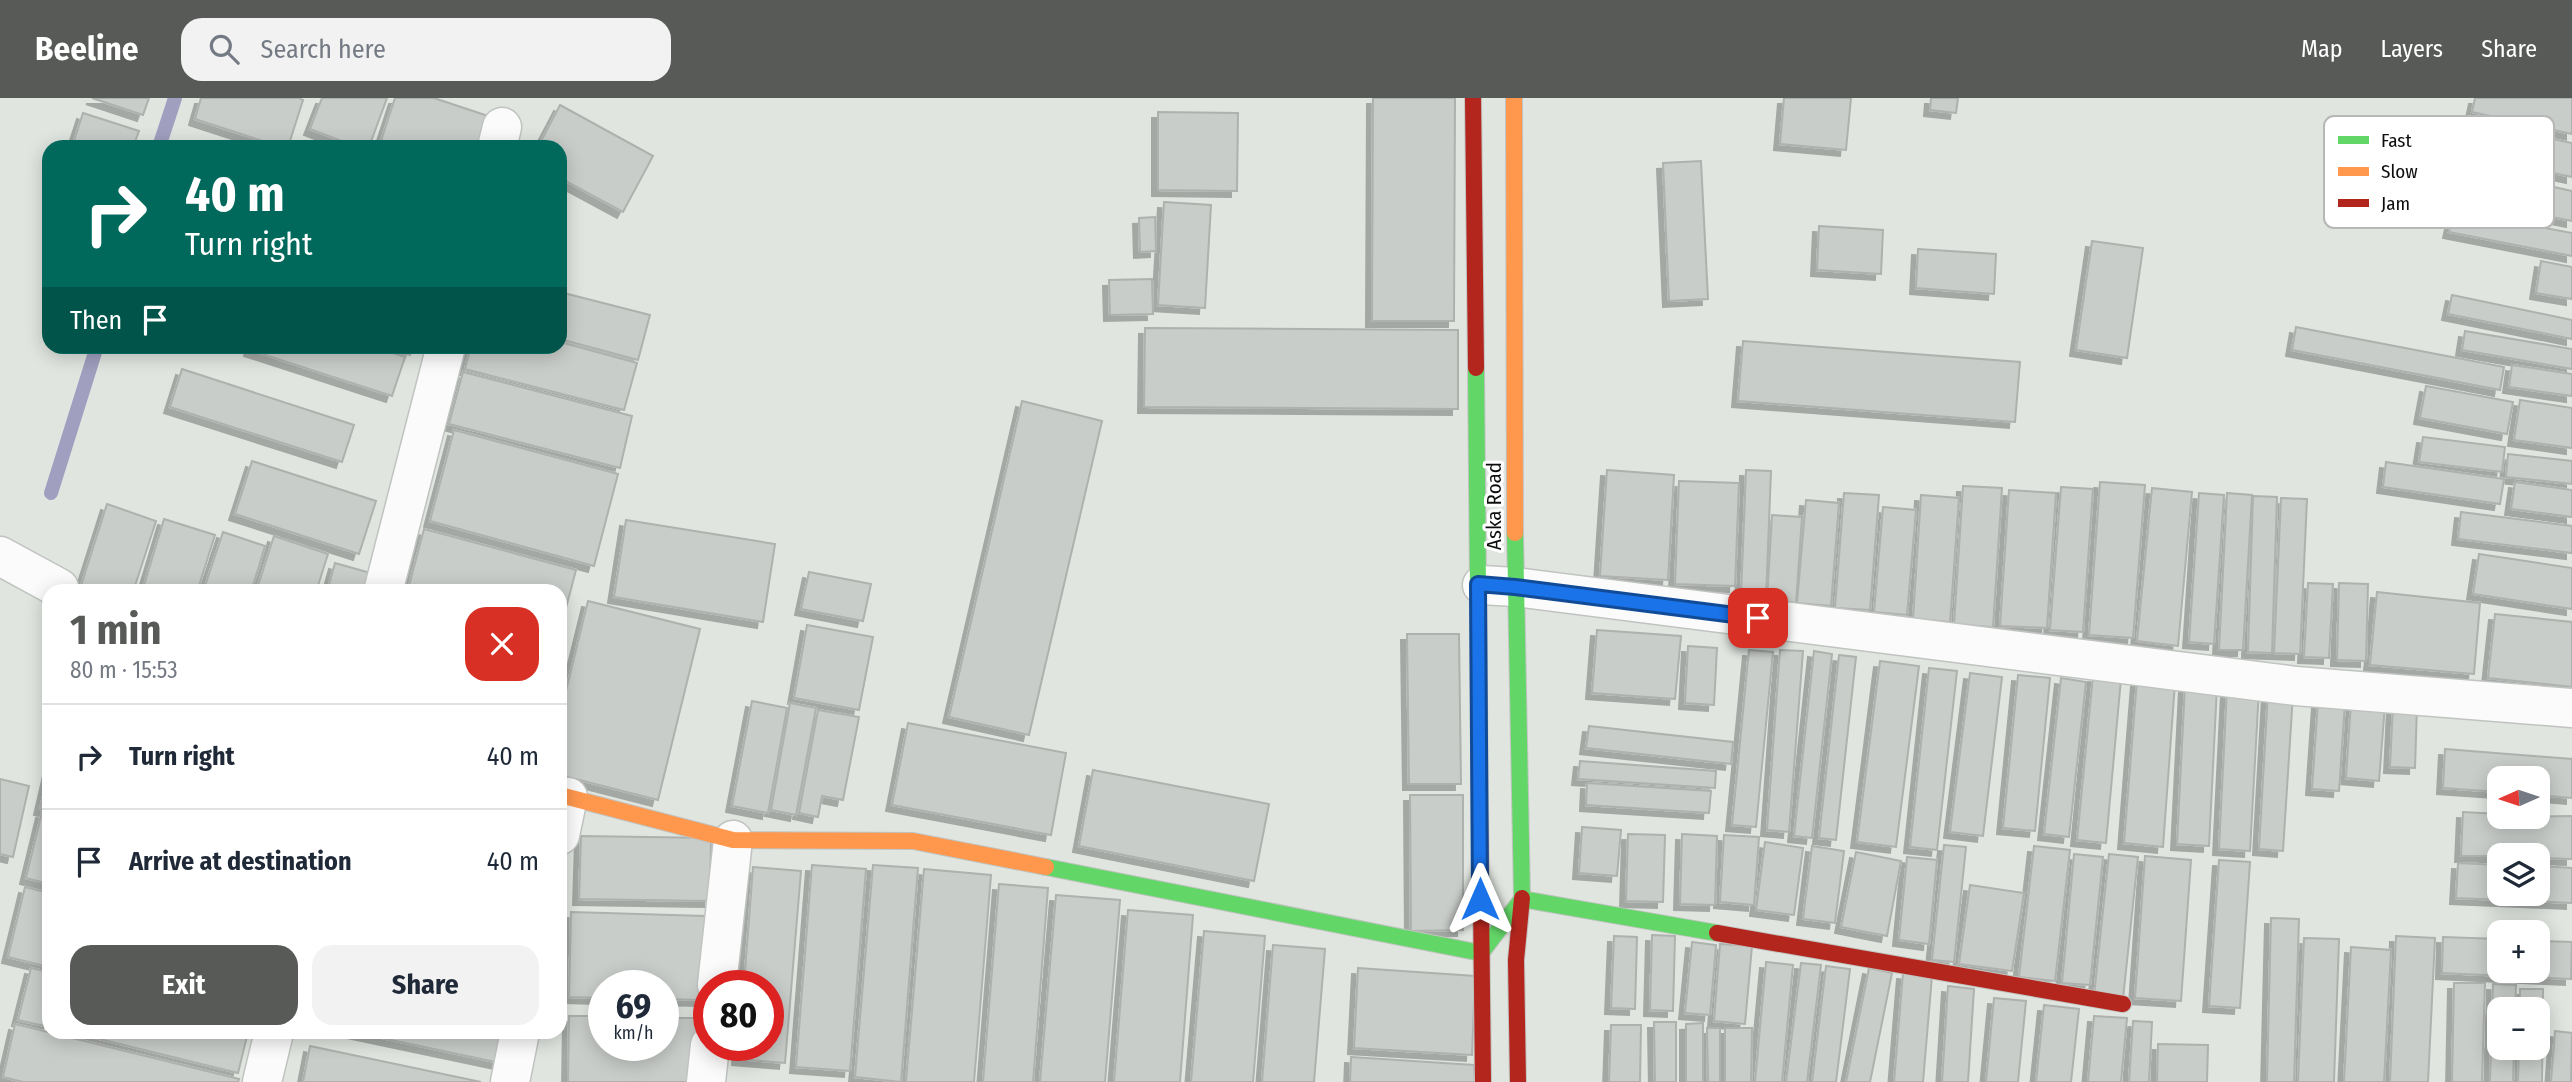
<!DOCTYPE html>
<meta charset="utf-8">
<style>
body{margin:0;font-family:"Fira Sans Condensed",sans-serif;background:#f2f2f3;color:#1f2937;height:100vh;display:flex;flex-direction:column;font-size:26px;white-space:nowrap}
*{box-sizing:border-box;margin:0}
p{font-size:23px;color:#747a83}
.icon{flex:none;width:38px;height:38px;fill:none;stroke:currentColor;stroke-width:2;stroke-linecap:round;stroke-linejoin:round}
.map{position:relative;flex:1;overflow:hidden}
.drawer{position:absolute;left:42px;top:486px;width:525px;height:455px;display:flex;flex-direction:column;background:#fff;border-radius:21px;box-shadow:0 4px 18px #0003}
.drawer>*{flex:none}
.banner{position:absolute;left:42px;top:42px;width:525px;height:214px;border-radius:21px;box-shadow:0 4px 18px #0003;background:#00695c;color:#fff;overflow:hidden}
.needle{width:46px;rotate:267deg}
.buttons{position:absolute;left:2487px;top:668px;display:grid;gap:14px}
.buttons a{display:grid;place-items:center;width:63px;height:63px;border-radius:14px;background:#fff;box-shadow:0 4px 18px #0003;font-size:35px}
.speed{position:absolute;left:588px;top:872px;display:flex;gap:14px;font-size:35px;font-weight:700;text-align:center}
.speed>*{display:grid;place-content:center;width:91px;height:91px;border-radius:50%;background:#fff;box-shadow:0 4px 18px #0003;line-height:1}
.speed small{font-size:18px;font-weight:400}
.speed .limit{border:10px solid #d22;background:#fff;color:#111}
.pin{position:absolute;display:grid;place-items:center;width:60px;height:60px;color:#fff;margin:-30px;border-radius:14px;box-shadow:0 4px 10px #0006}
.me{position:absolute;width:77px;margin:-38px;rotate:0deg;stroke-linejoin:round;filter:drop-shadow(0 0 5px #0008)}
.turn{display:flex;align-items:center;gap:24px;height:147px;padding:0 28px;font-size:32px}
.turn .icon{width:91px;height:91px;stroke-width:2.5}
.turn b{display:block;font-size:49px;line-height:60px}
.then{display:flex;align-items:center;height:66px;padding:0 28px;background:#0003;gap:14px;font-size:26px}
.round{display:grid;place-items:center;flex:none;width:74px;height:74px;border-radius:21px;background:#f2f2f3}
.overview{display:flex;align-items:center;justify-content:space-between;height:119px;padding:0 28px}
h1{font-size:42px;font-weight:700;line-height:52px;color:#575a57}
.action{display:flex;gap:14px;margin-top:auto;padding:14px 28px}
.action a{flex:1;height:80px;border-radius:21px;background:#575a57;color:#fff;font-size:28px;font-weight:700;line-height:80px;text-align:center}
.action a+a{background:#f2f2f3;color:#1f2937}
ul{padding:0;list-style:none}
li{display:flex;align-items:center;gap:21px;height:105px;padding:0 28px;border-top:2px solid #e0e1e3}
li div{flex:1}
li b{display:block;font-size:26px}
li em{font-style:normal}
header{display:flex;align-items:center;gap:42px;box-sizing:border-box;height:98px;padding:0 35px;background:#575a57;color:#fff}
header strong{font-size:33px}
nav{display:flex;gap:38px;margin-inline-start:auto;font-size:24px}
.search{width:490px;height:63px;background:#f2f2f3;display:flex;align-items:center;gap:18px;box-sizing:border-box;padding:0 24px;border-radius:21px;color:#747a83;font-size:26px}
.map>svg:first-child{display:block}
.lines{fill:none;stroke-linecap:round;stroke-linejoin:round}
.stream{stroke:#a09fbf;stroke-width:14}
.building{fill:#c9cdc9;stroke:#aeb1ae;stroke-width:2;filter:url(#shadow)}
.street-casing{stroke:#c0c3c0;stroke-width:41}
.fast-casing{stroke:#c0c3c0;stroke-width:18}
.slow-casing{stroke:#c0c3c0;stroke-width:18}
.jam-casing{stroke:#c0c3c0;stroke-width:18}
.street{stroke:#fafbfa;stroke-width:38}
.fast{stroke:#63d668;stroke-width:16}
.slow{stroke:#ff974d;stroke-width:16}
.jam{stroke:#b3261e;stroke-width:16}
.route-casing{stroke:#114b97;stroke-width:18}
.route{stroke:#1a73e8;stroke-width:12}
.labels{text-anchor:middle;dominant-baseline:central;stroke-width:6;stroke-linejoin:round;paint-order:stroke}
.street-label{font-size:21px;fill:#0d0f0d;stroke:#fff}
.key{fill:#fff;stroke:#b6b7b6;stroke-width:2}
.key-label{font-size:19px;fill:#0d0f0d}
</style>
<header>
<strong>Beeline</strong>
<div class="search"><svg class="icon" aria-label="search" viewBox="0 0 24 24"><circle cx="10" cy="10" r="6"/><path d="M15 15l6 6"/></svg>Search here</div>
<nav><a>Map</a><a>Layers</a><a>Share</a></nav>
</header>
<div class="map">
<svg width="2572" height="984" viewBox="0 0 2572 984">
<defs>
<filter id="shadow"><feDropShadow dx="-6" dy="6" stdDeviation="0" flood-color="#0004"/></filter>
</defs>
<rect width="100%" height="100%" fill="#e0e5e0"/>
<g class="lines">
<!-- stream -->
<g class="stream">
<path d="M159,49L175,0"/>
<path d="M51,395L97,248"/>
</g>
</g>
<!-- building -->
<g class="building">
<path d="M92,0H149L143,17Z"/>
<path d="M201,0H299L303,2L288,49H281L195,21Z"/>
<path d="M322,0H387L369,49H357L310,31Z"/>
<path d="M395,0H434L494,20L484,49H379Z"/>
<path d="M1373,0H1455L1454,223H1372Z"/>
<path d="M1784,0H1851L1846,52L1780,46Z"/>
<path d="M1931,0H1958L1956,15L1930,12Z"/>
<path d="M2475,0H2572V36L2472,14Z"/>
<path d="M560,7L653,58L623,114L560,80V49H538Z"/>
<path d="M1158,14L1238,15L1237,93L1158,92Z"/>
<path d="M83,15L139,33L133,49H72Z"/>
<path d="M2513,33L2572,45V79L2506,65Z"/>
<path d="M1701,63L1708,201L1669,203L1663,65Z"/>
<path d="M2509,79L2572,93V123L2502,109Z"/>
<path d="M1164,104L1211,107L1205,210L1158,207Z"/>
<path d="M2454,113L2572,135V158L2449,134Z"/>
<path d="M1155,119L1156,153L1140,154L1139,120Z"/>
<path d="M1819,128L1883,132L1881,176L1817,172Z"/>
<path d="M2092,143L2143,150L2127,260L2076,252Z"/>
<path d="M1918,151L1996,156L1994,196L1916,190Z"/>
<path d="M2541,163L2572,169V201L2536,195Z"/>
<path d="M1152,181L1153,216L1110,217L1109,182Z"/>
<path d="M560,194L650,217L638,262L560,241Z"/>
<path d="M2452,197L2572,222V241L2448,216Z"/>
<path d="M2296,229L2504,269L2500,292L2292,252Z"/>
<path d="M1145,230L1458,232V311L1144,309Z"/>
<path d="M2465,233L2572,251V271L2462,252Z"/>
<path d="M1743,243L2020,264L2015,324L1738,303Z"/>
<path d="M560,244L637,265L624,312L465,271L471,248H560Z"/>
<path d="M251,248H372L405,259L392,298L250,252Z"/>
<path d="M383,248H413L410,257Z"/>
<path d="M2512,267L2572,276V298L2509,289Z"/>
<path d="M182,271L354,327L342,364L170,309Z"/>
<path d="M463,274L632,318L620,370L449,326Z"/>
<path d="M2426,288L2513,304L2507,336L2420,320Z"/>
<path d="M2520,302L2572,310V350L2514,342Z"/>
<path d="M1022,303L1102,323L1029,637L949,619Z"/>
<path d="M454,332L618,376L594,468L430,423Z"/>
<path d="M2423,339L2505,349L2502,374L2419,364Z"/>
<path d="M2508,356L2572,363V386L2506,379Z"/>
<path d="M252,363L376,403L359,456L235,416Z"/>
<path d="M2386,364L2504,381L2500,406L2383,389Z"/>
<path d="M1607,372L1674,377L1668,482L1600,478Z"/>
<path d="M1746,372L1771,373L1766,500L1741,498Z"/>
<path d="M1679,383L1739,385L1735,488L1675,486Z"/>
<path d="M2100,384L2145,387L2133,540L2089,537Z"/>
<path d="M2515,384L2572,392V419L2511,411Z"/>
<path d="M1963,388L2002,390L1993,529L1954,527Z"/>
<path d="M2061,389L2093,391L2083,534L2050,532Z"/>
<path d="M2152,390L2192,394L2178,548L2137,543Z"/>
<path d="M2009,392L2056,395L2047,530L2000,528Z"/>
<path d="M1844,395L1879,397L1870,512L1835,510Z"/>
<path d="M2199,395L2224,397L2214,546L2189,544Z"/>
<path d="M2227,395L2252,397L2243,552H2219Z"/>
<path d="M1921,397L1959,400L1950,524L1913,521Z"/>
<path d="M2253,398L2277,399L2272,555L2248,554Z"/>
<path d="M2281,400L2307,401L2300,556L2274,555Z"/>
<path d="M1806,402L1839,405L1831,508L1797,505Z"/>
<path d="M107,406L156,423L133,494H79Z"/>
<path d="M1883,409L1916,412L1907,517L1874,514Z"/>
<path d="M2461,414L2572,428V455L2458,441Z"/>
<path d="M1772,417L1802,419L1796,505L1767,503Z"/>
<path d="M164,421L215,437L197,494H142Z"/>
<path d="M626,422L775,446L763,524L614,499Z"/>
<path d="M424,431L576,472L561,529L560,494H430L409,488Z"/>
<path d="M223,434L265,448L251,494H203Z"/>
<path d="M274,438L328,456L316,494H256Z"/>
<path d="M2479,456L2572,470V511L2473,496Z"/>
<path d="M335,465L374,476L369,494H327Z"/>
<path d="M809,474L871,486L863,523L801,511Z"/>
<path d="M2308,485L2333,486L2329,560L2304,559Z"/>
<path d="M2339,485L2368,486L2366,563L2337,562Z"/>
<path d="M2377,494L2480,505L2474,576L2370,567Z"/>
<path d="M588,503L700,531L658,702L560,677V617Z"/>
<path d="M2495,516L2572,524V589L2488,580Z"/>
<path d="M807,527L873,539L859,612L794,600Z"/>
<path d="M1597,532L1681,538L1675,601L1592,595Z"/>
<path d="M1407,536H1459L1461,686H1409Z"/>
<path d="M1688,548L1717,550L1714,607L1685,605Z"/>
<path d="M1749,552L1773,554L1756,729L1732,727Z"/>
<path d="M1780,552L1803,553L1789,734L1767,732Z"/>
<path d="M1814,553L1832,556L1812,740L1794,738Z"/>
<path d="M1839,557L1856,559L1836,742L1819,740Z"/>
<path d="M1880,563L1919,568L1896,749L1857,744Z"/>
<path d="M1929,570L1957,573L1937,752L1910,749Z"/>
<path d="M1970,575L2002,579L1983,738L1950,734Z"/>
<path d="M2018,577L2050,580L2035,733L2003,730Z"/>
<path d="M2093,578L2121,581L2106,745L2077,742Z"/>
<path d="M2061,580L2086,584L2069,739L2044,736Z"/>
<path d="M2137,582L2175,585L2163,749L2124,745Z"/>
<path d="M2185,587L2217,589L2209,748L2177,746Z"/>
<path d="M2227,590L2259,591L2250,753L2219,751Z"/>
<path d="M2268,594L2293,596L2283,753L2259,751Z"/>
<path d="M752,603L787,610L768,715L732,708Z"/>
<path d="M2318,604L2345,605L2339,693L2312,691Z"/>
<path d="M2351,604L2385,607L2379,683L2346,680Z"/>
<path d="M790,605L816,610L796,717L771,712Z"/>
<path d="M2393,607L2417,608L2415,670L2390,669Z"/>
<path d="M818,612L859,619L843,702L822,698L818,719L799,715Z"/>
<path d="M908,625L1066,655L1051,737L892,707Z"/>
<path d="M1589,628L1733,644L1731,666L1586,650Z"/>
<path d="M2445,651L2572,661V700L2538,697V681H2499V694L2443,690Z"/>
<path d="M1580,663L1716,673L1715,690L1578,681Z"/>
<path d="M49,672V713L40,711Z"/>
<path d="M1093,672L1269,706L1254,783L1079,748Z"/>
<path d="M0,681L29,688L13,759L0,756Z"/>
<path d="M1587,685L1711,693L1709,715L1586,707Z"/>
<path d="M1410,697H1463V832L1411,833Z"/>
<path d="M42,714L49,715V786L26,780Z"/>
<path d="M2463,714L2499,716V719L2572,718V761L2538,760V758H2461Z"/>
<path d="M1582,729L1621,732L1617,778L1579,775Z"/>
<path d="M1628,736L1665,737L1663,804L1626,803Z"/>
<path d="M1682,736L1717,738L1715,807L1680,806Z"/>
<path d="M1724,737L1759,739L1754,807L1720,804Z"/>
<path d="M581,738L711,740L710,803L579,801Z"/>
<path d="M1765,744L1803,750L1794,817L1756,812Z"/>
<path d="M1944,747L1966,749L1954,864L1932,862Z"/>
<path d="M1812,748L1844,753L1835,825L1803,821Z"/>
<path d="M2034,748L2070,752L2055,883L2019,879Z"/>
<path d="M1856,754L1901,763L1887,838L1841,829Z"/>
<path d="M2074,756L2103,759L2090,887L2062,885Z"/>
<path d="M2109,756L2138,759L2123,901L2094,898Z"/>
<path d="M2145,758L2191,762L2181,903L2135,900Z"/>
<path d="M1907,759L1937,762L1929,846L1899,842Z"/>
<path d="M2219,762L2250,764L2240,910L2209,908Z"/>
<path d="M2458,765L2499,767V796H2538V768L2572,770V805L2456,800Z"/>
<path d="M812,767L866,771L850,973L796,969Z"/>
<path d="M873,767L918,770L901,984L855,979Z"/>
<path d="M753,769L801,773L785,965L738,961L739,947H768V887H744Z"/>
<path d="M924,771L991,777L974,984H906Z"/>
<path d="M999,786L1048,790L1033,984H983Z"/>
<path d="M1970,787L2024,795L2012,873L1959,866Z"/>
<path d="M25,789L49,795V869L8,859Z"/>
<path d="M1056,797L1120,802L1105,984H1040Z"/>
<path d="M1128,812L1193,817L1180,984H1114Z"/>
<path d="M571,814L705,818L704,902L663,901V887H604V900L569,899Z"/>
<path d="M2271,820L2299,821L2294,984H2267Z"/>
<path d="M1204,833L1265,838L1253,984H1191Z"/>
<path d="M1652,837L1675,838L1673,913L1650,912Z"/>
<path d="M1614,838L1637,839L1635,911L1611,910Z"/>
<path d="M2396,838L2435,840L2428,984H2390Z"/>
<path d="M2443,839L2499,841V873H2538V843L2572,844L2571,881L2442,875Z"/>
<path d="M2304,840L2339,841L2334,984H2298Z"/>
<path d="M1692,844L1716,847L1710,917L1685,915Z"/>
<path d="M1720,846L1752,848L1745,926L1714,923Z"/>
<path d="M1273,847L1325,851L1314,984H1262Z"/>
<path d="M2351,849L2391,852L2384,984H2344Z"/>
<path d="M1766,864L1793,867L1782,984H1755Z"/>
<path d="M1801,865L1821,867L1807,984H1786Z"/>
<path d="M1826,868L1850,871L1836,984H1812Z"/>
<path d="M31,870L49,874V929L18,922Z"/>
<path d="M1358,870L1475,878L1472,957L1354,950Z"/>
<path d="M1869,870L1892,875L1870,984H1846Z"/>
<path d="M1903,875L1932,878L1923,984H1894Z"/>
<path d="M2454,885H2485L2482,984H2452Z"/>
<path d="M2493,886L2516,887L2515,912H2499V950H2514L2513,984H2490Z"/>
<path d="M1948,888L1974,891L1968,984H1942Z"/>
<path d="M2520,891H2543L2542,984H2518L2519,950H2538V912H2520Z"/>
<path d="M1994,900L2026,903L2018,984H1986Z"/>
<path d="M2044,907L2079,911L2071,984H2036Z"/>
<path d="M569,918H604V947H663V920H703L702,984H568Z"/>
<path d="M2094,918L2127,920L2121,984H2088Z"/>
<path d="M2133,923L2152,924L2149,984H2129Z"/>
<path d="M1654,924H1676V984H1655Z"/>
<path d="M1703,925V984H1686V926Z"/>
<path d="M15,926L239,981L238,984H23L3,979Z"/>
<path d="M1611,927H1641L1640,984H1609Z"/>
<path d="M1707,930H1720V984H1708Z"/>
<path d="M1725,930H1752L1751,984H1725Z"/>
<path d="M2555,933L2572,935L2571,984H2551Z"/>
<path d="M71,934H248L238,975Z"/>
<path d="M353,934H512L505,966Z"/>
<path d="M2158,946L2208,947L2207,984H2157Z"/>
<path d="M310,948L481,984H303Z"/>
<path d="M1351,959L1474,967L1475,984H1350Z"/>
</g>
<g class="lines">
<!-- street casing -->
<g class="street-casing">
<g id="street">
<path d="M497,49L502,29"/>
<path d="M0,458L59,490V494"/>
<path d="M1482,487L1515,489L2296,588L2572,610"/>
<path d="M383,494L446,248"/>
<path d="M560,737L568,699"/>
<path d="M717,887L733,742"/>
<path d="M262,984L274,934"/>
<path d="M510,984L520,934"/>
<path d="M706,984L710,947"/>
</g>
</g>
<!-- fast casing -->
<g class="fast-casing">
<g id="fast">
<path d="M1476,270L1480,711"/>
<path d="M1515,435L1522,800"/>
<path d="M1046,769L1481,855L1522,801L1717,835"/>
</g>
</g>
<!-- slow casing -->
<g class="slow-casing">
<g id="slow">
<path d="M1514,0L1515,435"/>
<path d="M560,697L733,742L913,743L1046,769"/>
</g>
</g>
<!-- jam casing -->
<g class="jam-casing">
<g id="jam">
<path d="M1473,0L1476,270"/>
<path d="M1480,711L1483,984"/>
<path d="M1717,835L2123,906"/>
<path d="M1518,984L1516,862L1522,800"/>
</g>
</g>
<!-- street -->
<use href="#street" class="street"/>
<!-- fast -->
<use href="#fast" class="fast"/>
<!-- slow -->
<use href="#slow" class="slow"/>
<!-- jam -->
<use href="#jam" class="jam"/>
</g>
<g class="lines">
<!-- route casing -->
<g class="route-casing">
<path id="route" d="M1480,801L1478,486L1515,489L1758,520"/>
</g>
<!-- route -->
<use href="#route" class="route"/>
</g>
<g class="labels">
<!-- street labels -->
<g class="street-label">
<text transform="translate(1494 408) rotate(-90)">Aska Road</text>
</g>
</g>
<!-- legend -->
<rect x="2324" y="18" width="230" height="112" rx="10" class="key"/>
<rect x="2338" y="38" width="31" height="8" fill="#63d668"/>
<rect x="2338" y="69" width="31" height="9" fill="#ff974d"/>
<rect x="2338" y="101" width="31" height="8" fill="#b3261e"/>
<g class="key-label">
<text x="2381" y="49">Fast</text>
<text x="2381" y="80">Slow</text>
<text x="2381" y="112">Jam</text>
</g>
</svg>
<div class="buttons">
<a><svg class="needle" viewBox="-14 -14 28 28"><path d="M0-13l5 13h-10z" fill="#e53935"/><path d="M0 13l5-13h-10z" fill="#747a83"/></svg></a>
<a><svg class="icon" aria-label="layers" viewBox="0 0 24 24"><path d="M12 4l9 5-9 5-9-5zM3 14l9 5 9-5"/></svg></a>
<a>+</a>
<a>−</a>
</div>
<div class="speed"><div>69<small>km/h</small></div><div class="limit">80</div></div>
<div class="pin" style="left:1758px;top:520px;background:#d93025"><svg class="icon" aria-label="arrive" viewBox="0 0 24 24"><path d="M6 21V4h12l-3 4 3 4H6"/></svg></div>
<svg class="me" style="left:1480px;top:801px" viewBox="-20 -20 40 40"><path d="M0-17L14 15 0 8-14 15z" fill="#1a73e8" stroke="#fff" stroke-width="4"/></svg>
<div class="banner">
<div class="turn"><svg class="icon" aria-label="right" viewBox="0 0 24 24"><path d="M7 20v-9h11M14 6l5 5-5 5"/></svg><div><b>40 m</b>Turn right</div></div>
<div class="then">Then<svg class="icon" aria-label="arrive" viewBox="0 0 24 24"><path d="M6 21V4h12l-3 4 3 4H6"/></svg></div>
</div>
<section class="drawer">
<div class="overview"><div><h1>1 min</h1><p>80 m · 15:53</p></div><a class="round" style="background:#d93025;color:#fff"><svg class="icon" aria-label="close" viewBox="0 0 24 24"><path d="M6 6l12 12M18 6L6 18"/></svg></a></div>
<ul>
<li><svg class="icon" aria-label="right" viewBox="0 0 24 24"><path d="M7 20v-9h11M14 6l5 5-5 5"/></svg><div><b>Turn right</b></div><em>40 m</em></li>
<li><svg class="icon" aria-label="arrive" viewBox="0 0 24 24"><path d="M6 21V4h12l-3 4 3 4H6"/></svg><div><b>Arrive at destination</b></div><em>40 m</em></li>
</ul>
<div class="action"><a>Exit</a><a>Share</a></div>
</section>
</div>
